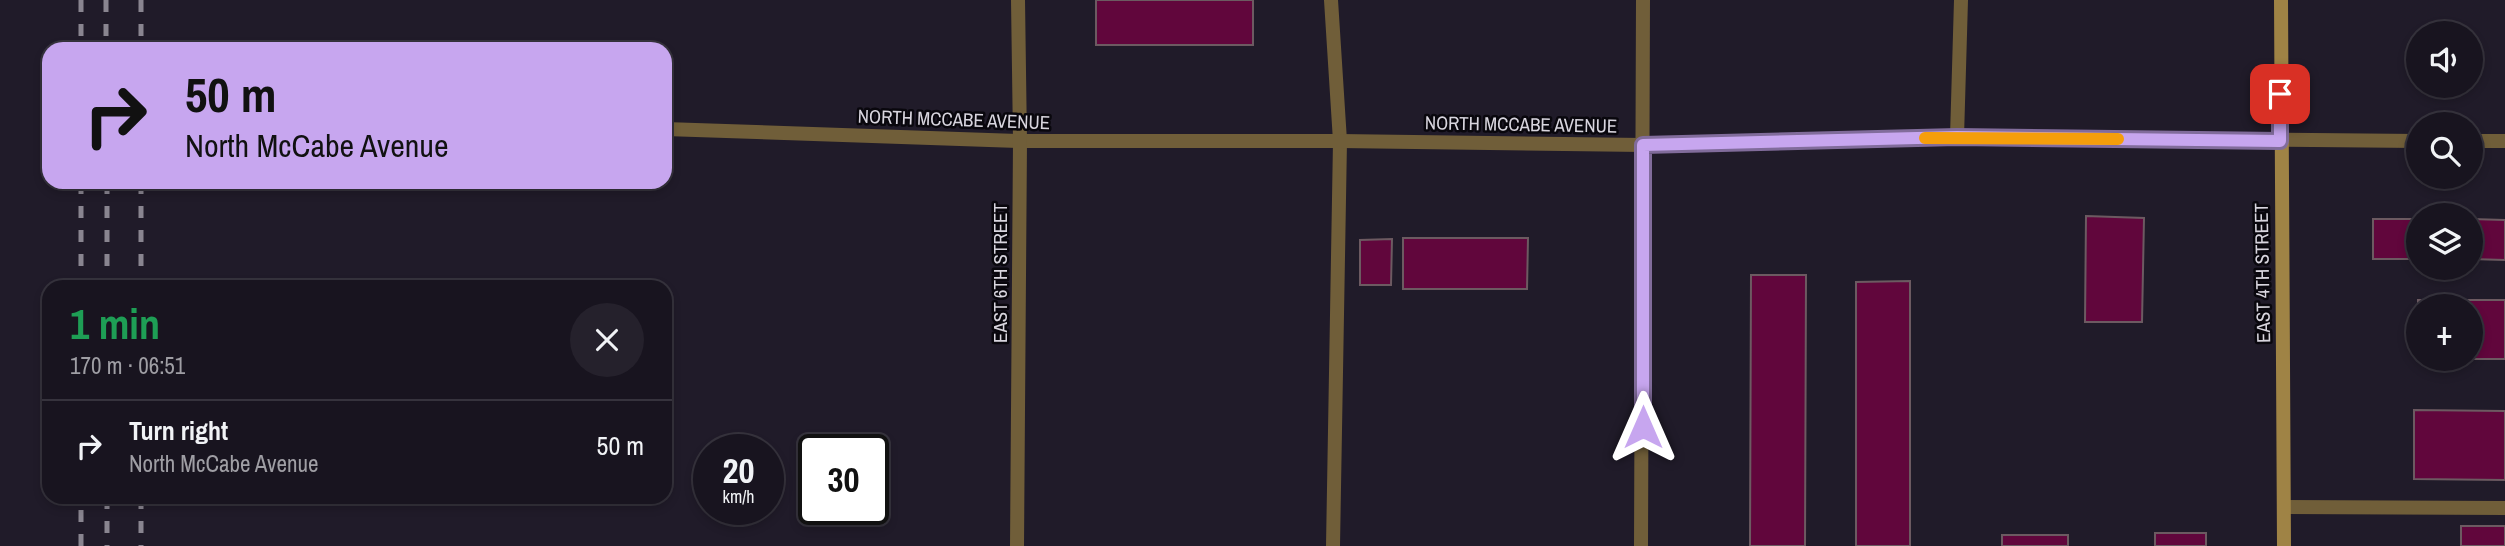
<!DOCTYPE html>
<meta charset="utf-8">
<style>
body{margin:0;font-family:"Archivo Narrow",sans-serif;background:#25212c;color:#f1f3f6;height:100vh;display:flex;flex-direction:column;font-size:26px;white-space:nowrap}
*{box-sizing:border-box;margin:0}
p{font-size:23px;color:#9f9ea4}
.icon{flex:none;width:38px;height:38px;fill:none;stroke:currentColor;stroke-width:2;stroke-linecap:round;stroke-linejoin:round}
.map{position:relative;flex:1;overflow:hidden}
.side{position:absolute;left:42px;top:280px;width:630px;height:224px;display:flex;flex-direction:column;background:#18141f;border-radius:21px;box-shadow:0 4px 10px #0003,0 0 0 2px #36333d}
.side>*{flex:none}
.banner{position:absolute;left:42px;top:42px;width:630px;height:147px;border-radius:21px;box-shadow:0 4px 10px #0003,0 0 0 2px #36333d;background:#c7a6ef;color:#111;overflow:hidden}
.tools{position:absolute;left:2406px;top:21px;display:grid;gap:14px}
.tools a{display:grid;place-items:center;width:77px;height:77px;border-radius:50%;background:#18141f;box-shadow:0 4px 10px #0003,0 0 0 2px #36333d;font-size:35px}
.speed{position:absolute;left:693px;top:434px;display:flex;gap:14px;font-size:35px;font-weight:700;text-align:center}
.speed>*{display:grid;place-content:center;width:91px;height:91px;border-radius:50%;background:#18141f;box-shadow:0 4px 10px #0003,0 0 0 2px #36333d;line-height:1}
.speed small{font-size:18px;font-weight:400}
.speed .limit{border:4px solid #111;border-radius:10px;background:#fff;color:#111}
.pin{position:absolute;display:grid;place-items:center;width:60px;height:60px;color:#fff;margin:-30px;border-radius:14px;box-shadow:0 4px 10px #0006}
.me{position:absolute;width:77px;margin:-38px;rotate:0deg;stroke-linejoin:round;filter:drop-shadow(0 0 5px #0008)}
.turn{display:flex;align-items:center;gap:24px;height:147px;padding:0 28px;font-size:32px}
.turn .icon{width:91px;height:91px;stroke-width:2.5}
.turn b{display:block;font-size:49px;line-height:60px}
.round{display:grid;place-items:center;flex:none;width:74px;height:74px;border-radius:37px;background:#25212c}
.head{display:flex;align-items:center;justify-content:space-between;height:119px;padding:0 28px}
h1{font-size:42px;font-weight:700;line-height:52px;color:#1e9e55}
ul{padding:0;list-style:none}
li{display:flex;align-items:center;gap:21px;height:91px;padding:0 28px;border-top:2px solid #36333d}
li div{flex:1}
li b{display:block;font-size:26px}
li em{font-style:normal}
.map>svg:first-child{display:block}
.building{fill:#61063c;stroke:#6c5a61;stroke-width:2;fill-rule:evenodd}
.lines{fill:none;stroke-linecap:round;stroke-linejoin:round}
.service{stroke:#705e39;stroke-width:14}
.minor{stroke:#705e39;stroke-width:14}
.secondary{stroke:#9f8345;stroke-width:14}
.rail{stroke:#898590;stroke-width:5;stroke-dasharray:12 12;stroke-linecap:butt}
.route-casing{stroke:#816c9b;stroke-width:18}
.route{stroke:#c7a6ef;stroke-width:12}
.slow{stroke:#f59e0b;stroke-width:12}
.labels{text-anchor:middle;dominant-baseline:central;stroke-width:5;stroke-linejoin:round;paint-order:stroke}
.street-label{font-size:19px;fill:#d8d5de;stroke:#09070d}
</style>
<div class="map">
<svg width="2505" height="546" viewBox="0 0 2505 546">
<rect width="100%" height="100%" fill="#201b29"/>
<!-- building -->
<g class="building">
<rect x="1096" y="0" width="157" height="45"/>
<path d="M2086,216L2144,218L2142,322H2085Z"/>
<rect x="2373" y="219" width="45" height="40"/>
<path d="M2471,219L2505,220V260L2471,259Z"/>
<path d="M1403,238H1528L1527,289H1403Z"/>
<path d="M1392,239L1391,285H1360V240Z"/>
<path d="M1751,275H1806L1805,546H1750Z"/>
<path d="M1910,281V546H1856V282Z"/>
<path d="M2418,300H2505V359H2418ZM2418,306H2471V359H2418Z"/>
<path d="M2414,410L2505,411V480L2414,479Z"/>
<rect x="2461" y="526" width="44" height="20"/>
<rect x="2155" y="533" width="51" height="13"/>
<rect x="2002" y="535" width="66" height="11"/>
</g>
<g class="lines">
<!-- service -->
<g class="service">
<path d="M1331,0L1340,141L1333,546"/>
<path d="M1957,137L1961,0"/>
<path d="M2284,507L2505,508"/>
</g>
<!-- minor -->
<g class="minor">
<path d="M665,129L1020,141H1340L1643,145L1957,137L2418,141"/>
<path d="M2471,141H2505"/>
<path d="M1017,546L1020,141L1018,0"/>
<path d="M1641,546L1643,0"/>
</g>
<!-- secondary -->
<path class="secondary" d="M2281,0L2284,546"/>
<!-- rail -->
<g class="rail">
<path d="M81,0V49"/>
<path d="M106,0V49"/>
<path d="M141,0V49"/>
<path d="M81,182V287"/>
<path d="M107,182V287"/>
<path d="M141,182V287"/>
<path d="M107,497V546"/>
<path d="M141,497V546"/>
<path d="M81,546V497"/>
</g>
</g>
<g class="lines">
<!-- route casing -->
<g class="route-casing">
<path id="route" d="M1643,427V145L1957,137L2280,141V94"/>
</g>
<!-- route -->
<use href="#route" class="route"/>
<!-- slow -->
<path class="slow" d="M1925,138L2118,139"/>
</g>
<g class="labels">
<!-- street labels -->
<g class="street-label">
<text transform="translate(954 119) rotate(2)">NORTH MCCABE AVENUE</text>
<text transform="translate(1521 124) rotate(1)">NORTH MCCABE AVENUE</text>
<text transform="translate(1000 273) rotate(-90)">EAST 6TH STREET</text>
<text transform="translate(2262 273) rotate(-91)">EAST 4TH STREET</text>
</g>
</g>
</svg>
<div class="tools">
<a><svg class="icon" aria-label="sound" viewBox="0 0 24 24"><path d="M4 9h4l5-4v14l-5-4H4zM17 9q2 3 0 6"/></svg></a>
<a><svg class="icon" aria-label="search" viewBox="0 0 24 24"><circle cx="10" cy="10" r="6"/><path d="M15 15l6 6"/></svg></a>
<a><svg class="icon" aria-label="layers" viewBox="0 0 24 24"><path d="M12 4l9 5-9 5-9-5zM3 14l9 5 9-5"/></svg></a>
<a>+</a>
</div>
<div class="speed"><div>20<small>km/h</small></div><div class="limit">30</div></div>
<div class="pin" style="left:2280px;top:94px;background:#d93025"><svg class="icon" aria-label="arrive" viewBox="0 0 24 24"><path d="M6 21V4h12l-3 4 3 4H6"/></svg></div>
<svg class="me" style="left:1643px;top:427px" viewBox="-20 -20 40 40"><path d="M0-17L14 15 0 8-14 15z" fill="#c7a6ef" stroke="#fff" stroke-width="4"/></svg>
<div class="banner">
<div class="turn"><svg class="icon" aria-label="right" viewBox="0 0 24 24"><path d="M7 20v-9h11M14 6l5 5-5 5"/></svg><div><b>50 m</b>North McCabe Avenue</div></div>
</div>
<section class="side">
<div class="head"><div><h1>1 min</h1><p>170 m · 06:51</p></div><a class="round"><svg class="icon" aria-label="close" viewBox="0 0 24 24"><path d="M6 6l12 12M18 6L6 18"/></svg></a></div>
<ul>
<li><svg class="icon" aria-label="right" viewBox="0 0 24 24"><path d="M7 20v-9h11M14 6l5 5-5 5"/></svg><div><b>Turn right</b><p>North McCabe Avenue</p></div><em>50 m</em></li>
</ul>
</section>
</div>
